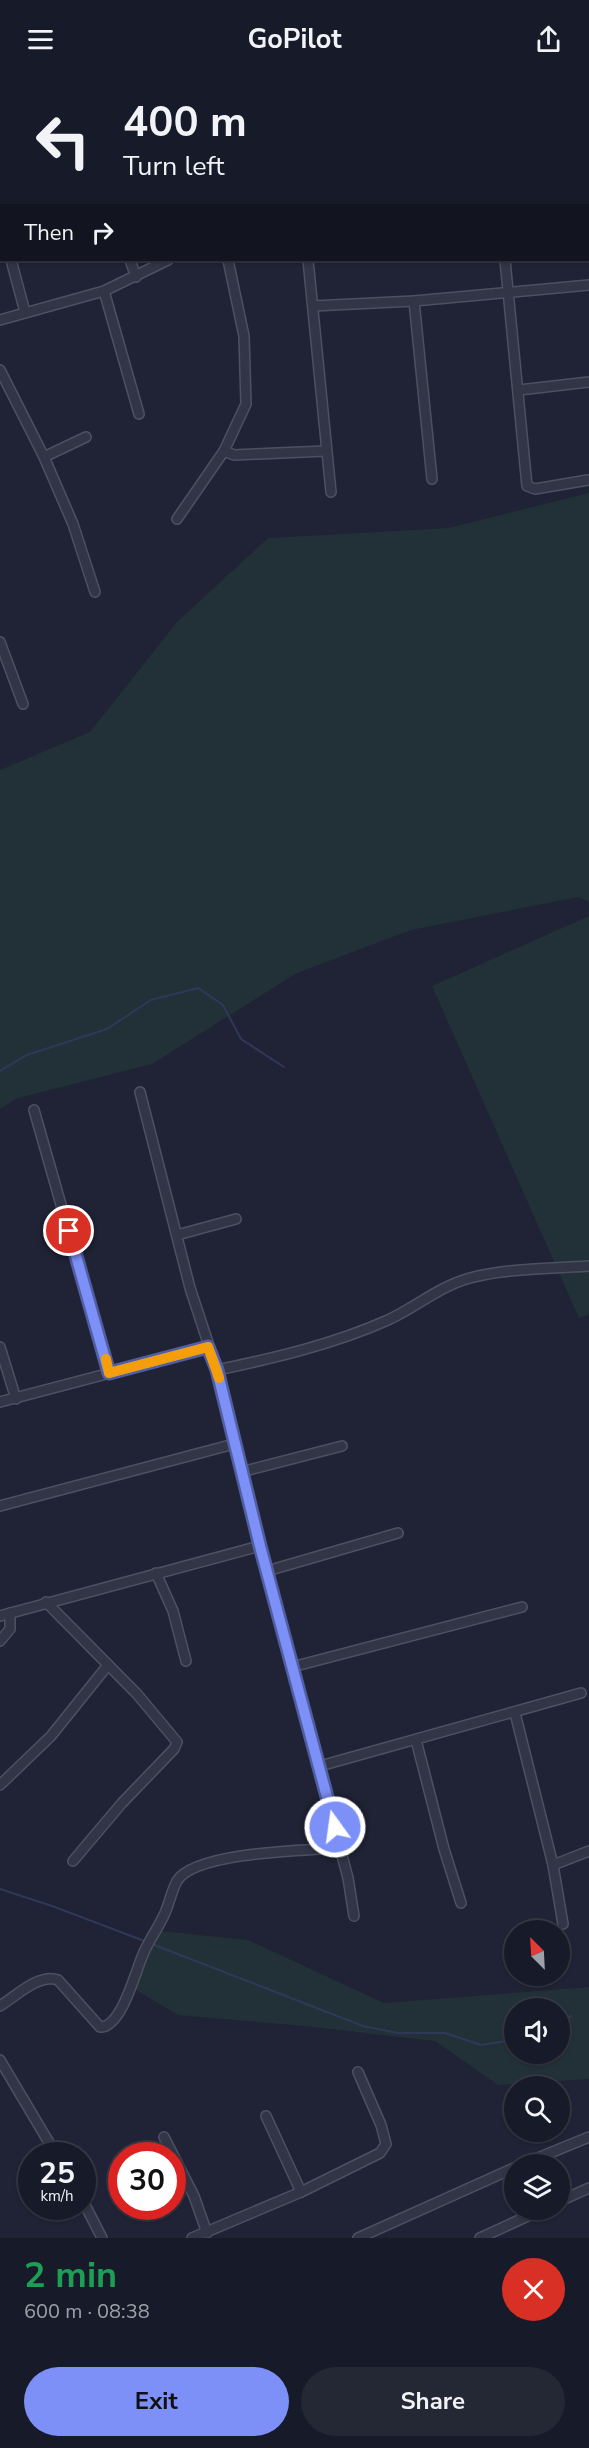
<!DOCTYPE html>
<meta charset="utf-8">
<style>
body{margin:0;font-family:"Nunito Sans",sans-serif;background:#242734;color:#f1f3f6;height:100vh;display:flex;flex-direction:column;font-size:22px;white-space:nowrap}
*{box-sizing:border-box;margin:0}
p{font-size:20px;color:#9ea1a8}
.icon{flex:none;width:33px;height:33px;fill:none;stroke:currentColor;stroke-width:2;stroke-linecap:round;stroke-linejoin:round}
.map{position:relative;height:2160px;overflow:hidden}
.details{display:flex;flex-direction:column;background:#171a28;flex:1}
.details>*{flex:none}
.guide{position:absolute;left:0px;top:0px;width:590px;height:183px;box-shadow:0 2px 4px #0004,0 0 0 2px #363845;background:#171a28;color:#f1f3f6;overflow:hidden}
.needle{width:39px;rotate:336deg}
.buttons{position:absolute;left:504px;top:1842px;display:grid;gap:12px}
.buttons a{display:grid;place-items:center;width:66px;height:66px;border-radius:50%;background:#171a28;box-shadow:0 2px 4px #0004,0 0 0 2px #363845;font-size:30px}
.speed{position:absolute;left:18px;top:2064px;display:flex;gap:12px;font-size:30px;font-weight:700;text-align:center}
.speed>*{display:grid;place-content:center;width:78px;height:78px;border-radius:50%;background:#171a28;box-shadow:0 2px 4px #0004,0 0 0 2px #363845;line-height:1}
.speed small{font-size:15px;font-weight:400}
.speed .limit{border:9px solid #d22;background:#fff;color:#111}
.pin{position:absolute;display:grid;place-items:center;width:51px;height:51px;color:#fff;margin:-26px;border:3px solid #fff;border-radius:50%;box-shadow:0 2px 6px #0007}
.me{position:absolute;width:66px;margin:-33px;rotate:346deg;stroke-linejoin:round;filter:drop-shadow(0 0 4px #0008)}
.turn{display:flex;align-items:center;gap:21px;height:126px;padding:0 24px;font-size:27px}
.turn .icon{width:78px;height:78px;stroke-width:2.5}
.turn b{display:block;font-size:42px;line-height:51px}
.then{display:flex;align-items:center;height:57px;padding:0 24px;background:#0003;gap:12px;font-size:22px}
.round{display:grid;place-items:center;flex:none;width:63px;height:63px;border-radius:32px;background:#242734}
.summary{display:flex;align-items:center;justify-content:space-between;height:102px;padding:0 24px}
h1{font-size:36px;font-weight:700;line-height:45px;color:#1e9e55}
.button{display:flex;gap:12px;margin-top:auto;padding:12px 24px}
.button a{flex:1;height:69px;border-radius:36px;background:#7c90f7;color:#111;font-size:24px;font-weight:700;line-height:69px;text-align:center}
.button a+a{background:#242734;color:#f1f3f6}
header{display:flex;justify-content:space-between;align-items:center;height:78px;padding:0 24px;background:#171a28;font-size:27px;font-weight:700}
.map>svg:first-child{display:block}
.green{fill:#223037;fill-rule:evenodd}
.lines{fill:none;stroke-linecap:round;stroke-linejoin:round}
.stream{stroke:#30385a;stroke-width:2}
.street-casing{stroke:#4d5061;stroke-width:12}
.street{stroke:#323545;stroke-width:9}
.route-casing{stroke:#515ea1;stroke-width:15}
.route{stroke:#7c90f7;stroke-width:10}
.slow{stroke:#f59e0b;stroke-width:10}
</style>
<header><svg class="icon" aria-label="menu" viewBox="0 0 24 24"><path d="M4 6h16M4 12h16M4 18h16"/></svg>GoPilot<svg class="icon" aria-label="share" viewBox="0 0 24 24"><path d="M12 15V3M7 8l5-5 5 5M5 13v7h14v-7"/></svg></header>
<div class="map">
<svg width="589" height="2160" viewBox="0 0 589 2160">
<rect width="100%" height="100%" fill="#1f2335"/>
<!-- green -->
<g class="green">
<path d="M0,0H213L2,2L1,103Z"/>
<path d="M589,415V824L578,819L411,852L297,895L152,986L18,1020L0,1031V692L90,654L177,544L268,460L449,450Z"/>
<path d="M589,838V1236L579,1240L432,908Z"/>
<path d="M151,1852L248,1862L384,1925L589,1909V2001L498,2007L435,1963L304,1948L178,1937L133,1910ZM514,1930H560V1976H514Z"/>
</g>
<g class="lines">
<!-- stream -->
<g class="stream">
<path d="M0,993L27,977L107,951L151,922L198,910L223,927L241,961L284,989"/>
<path d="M0,1811L52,1828L147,1864"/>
<path d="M152,1866L363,1948L398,1955H445L481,1967L514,1962"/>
<path d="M560,1944L571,1938"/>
</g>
<!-- street casing -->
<g class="street-casing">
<g id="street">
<path d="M484,0V2"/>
<path d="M527,2L540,0"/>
<path d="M588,100H589"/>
<path d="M0,138L2,144"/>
<path d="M11,182L25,234"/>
<path d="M130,182L136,199"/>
<path d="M308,182L331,414"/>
<path d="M505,182L527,408L535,411L588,402"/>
<path d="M104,213L139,336"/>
<path d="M414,223L432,401"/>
<path d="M313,228L414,223L589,207"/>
<path d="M0,242L104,213L168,182"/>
<path d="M0,292L44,379L73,446L95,514"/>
<path d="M519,312L589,304"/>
<path d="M224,373L234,377L325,373"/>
<path d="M44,379L86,359"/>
<path d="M177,441L224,373L246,326L244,258L228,182"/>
<path d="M0,564L23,626"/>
<path d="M34,1032L109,1295"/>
<path d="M177,1157L236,1141"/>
<path d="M0,1269L16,1321"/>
<path d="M217,1292C275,1280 334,1266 388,1242C416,1229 440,1208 470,1200C508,1190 550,1191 589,1188"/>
<path d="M0,1324L209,1269"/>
<path d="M241,1394L342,1368"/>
<path d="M0,1428L234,1366"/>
<path d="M267,1493L398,1455"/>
<path d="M156,1495L173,1533L186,1583"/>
<path d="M46,1524L137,1616L177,1664L174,1671L122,1725L73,1783"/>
<path d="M0,1538L260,1468"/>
<path d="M0,1563L10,1551V1535"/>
<path d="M292,1589L522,1529"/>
<path d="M515,1635L553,1787L563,1846"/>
<path d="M416,1662L444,1771L461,1825"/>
<path d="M320,1688L581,1615"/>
<path d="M0,1707L51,1658L108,1587"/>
<path d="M340,1770L348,1800L354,1838"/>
<path d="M553,1787L589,1773"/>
<path d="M0,1928C16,1918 39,1895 58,1902L100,1949C122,1950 136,1891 144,1874C150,1861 158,1850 164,1837C169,1827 171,1814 177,1803C194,1774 307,1772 340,1770L260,1468L217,1292L190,1210L140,1014"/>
<path d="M0,1982L57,2078"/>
<path d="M266,2038L301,2114"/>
<path d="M164,2059L194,2118L207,2155"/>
<path d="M523,2086L589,2059"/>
<path d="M82,2121L102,2160"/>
<path d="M560,2123L589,2110"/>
<path d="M192,2160L301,2114L380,2075L386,2066L381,2047L358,1994"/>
<path d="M358,2160L514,2090"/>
<path d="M480,2160L541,2132"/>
</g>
</g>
<!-- street -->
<use href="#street" class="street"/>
</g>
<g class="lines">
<!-- route casing -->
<g class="route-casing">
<path id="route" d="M69,1153L109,1295L208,1269L217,1292L260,1468L335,1749"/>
</g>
<!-- route -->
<use href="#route" class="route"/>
<!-- slow -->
<path class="slow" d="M106,1281L109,1295L208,1269L219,1300"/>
</g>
</svg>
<div class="buttons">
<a><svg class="needle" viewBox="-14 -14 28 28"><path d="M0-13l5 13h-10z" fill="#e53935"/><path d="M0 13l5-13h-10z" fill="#9ea1a8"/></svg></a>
<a><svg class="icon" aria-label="sound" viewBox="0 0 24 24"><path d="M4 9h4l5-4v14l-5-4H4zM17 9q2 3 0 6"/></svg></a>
<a><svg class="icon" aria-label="search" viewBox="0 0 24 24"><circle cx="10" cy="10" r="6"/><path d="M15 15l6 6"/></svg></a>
<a><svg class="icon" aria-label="layers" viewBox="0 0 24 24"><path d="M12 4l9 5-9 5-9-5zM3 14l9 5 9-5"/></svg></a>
</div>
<div class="speed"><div>25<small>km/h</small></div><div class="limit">30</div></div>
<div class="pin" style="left:69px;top:1153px;background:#d93025"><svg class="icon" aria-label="arrive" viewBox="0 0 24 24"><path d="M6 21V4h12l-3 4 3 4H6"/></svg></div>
<svg class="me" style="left:335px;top:1749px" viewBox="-20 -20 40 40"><circle r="17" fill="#7c90f7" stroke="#fff" stroke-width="3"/><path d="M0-11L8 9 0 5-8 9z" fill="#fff"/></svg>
<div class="guide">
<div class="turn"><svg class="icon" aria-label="left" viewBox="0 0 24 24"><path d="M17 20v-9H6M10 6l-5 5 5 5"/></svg><div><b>400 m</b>Turn left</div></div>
<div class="then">Then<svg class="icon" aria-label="right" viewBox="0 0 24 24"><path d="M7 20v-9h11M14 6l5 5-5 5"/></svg></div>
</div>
</div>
<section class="details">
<div class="summary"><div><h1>2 min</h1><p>600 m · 08:38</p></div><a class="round" style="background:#d93025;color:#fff"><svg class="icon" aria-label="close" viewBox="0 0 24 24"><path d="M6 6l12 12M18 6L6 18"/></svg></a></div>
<div class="button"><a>Exit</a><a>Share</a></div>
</section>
